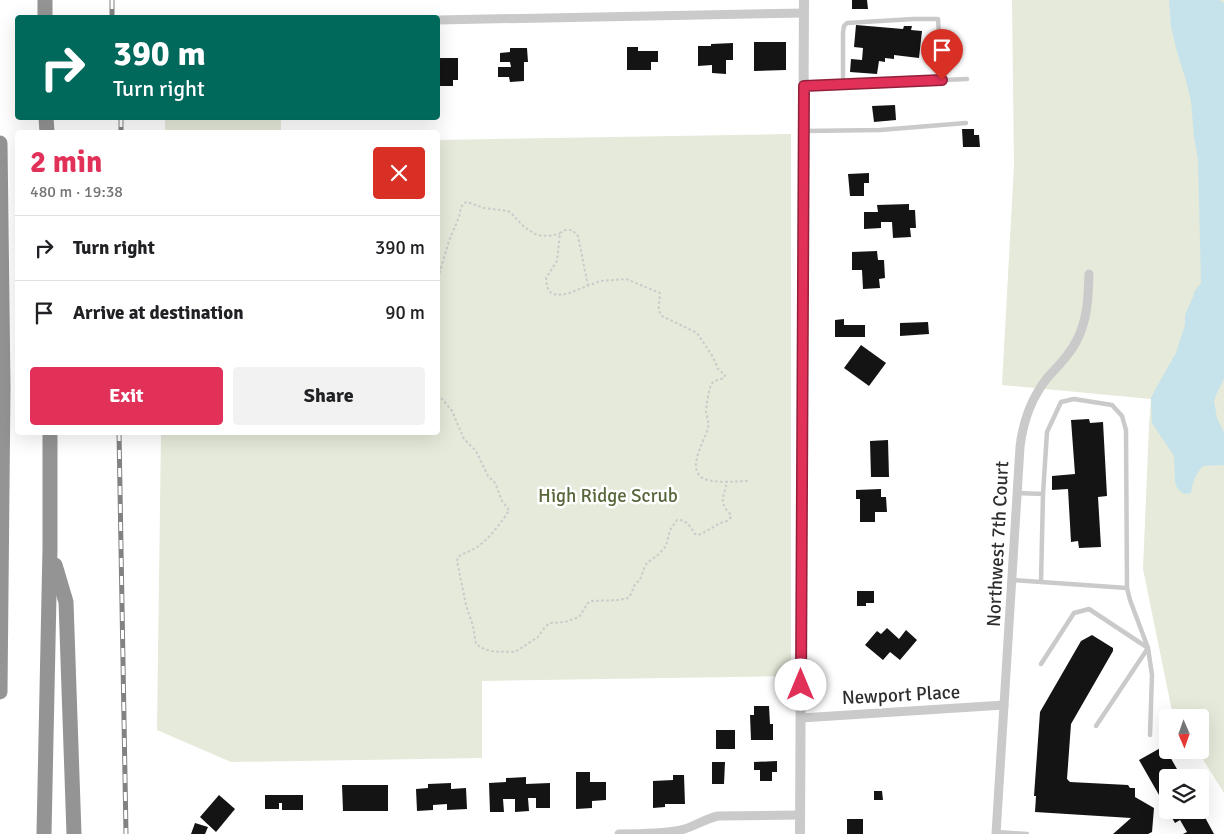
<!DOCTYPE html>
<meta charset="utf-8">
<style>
body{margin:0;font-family:Signika,sans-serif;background:#f2f2f2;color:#202124;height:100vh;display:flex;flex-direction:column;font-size:19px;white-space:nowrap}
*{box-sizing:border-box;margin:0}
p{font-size:16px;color:#757577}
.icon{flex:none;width:28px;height:28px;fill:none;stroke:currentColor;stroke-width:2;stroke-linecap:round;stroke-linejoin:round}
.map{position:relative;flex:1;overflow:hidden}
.details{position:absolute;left:15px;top:130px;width:425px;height:305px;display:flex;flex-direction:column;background:#fff;border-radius:5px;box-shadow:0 5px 20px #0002}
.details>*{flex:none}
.hud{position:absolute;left:15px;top:15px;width:425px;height:105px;border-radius:5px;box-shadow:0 5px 20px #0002;background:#00695c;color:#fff;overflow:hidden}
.needle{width:32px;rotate:178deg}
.fabs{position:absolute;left:1159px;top:709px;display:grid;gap:10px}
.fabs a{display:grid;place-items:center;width:50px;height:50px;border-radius:5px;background:#fff;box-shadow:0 5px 20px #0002;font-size:25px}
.pin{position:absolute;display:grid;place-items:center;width:42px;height:42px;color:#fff;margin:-51px -21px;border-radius:50% 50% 50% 0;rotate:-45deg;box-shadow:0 0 5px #0007}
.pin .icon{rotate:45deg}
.me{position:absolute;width:55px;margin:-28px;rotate:0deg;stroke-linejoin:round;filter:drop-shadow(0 0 4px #0008)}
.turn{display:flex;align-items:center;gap:18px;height:105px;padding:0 15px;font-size:22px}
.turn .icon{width:65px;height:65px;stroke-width:2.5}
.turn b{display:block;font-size:35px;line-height:42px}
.round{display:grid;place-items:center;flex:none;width:52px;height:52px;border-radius:5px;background:#f2f2f2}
.overview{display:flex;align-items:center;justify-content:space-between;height:85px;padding:0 15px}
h1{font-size:30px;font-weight:700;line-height:38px;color:#e13159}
.button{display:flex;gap:10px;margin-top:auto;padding:10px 15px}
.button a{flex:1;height:58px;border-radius:5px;background:#e13159;color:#fff;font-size:20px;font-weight:700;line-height:58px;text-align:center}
.button a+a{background:#f2f2f2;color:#202124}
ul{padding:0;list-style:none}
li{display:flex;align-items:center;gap:15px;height:65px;padding:0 15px;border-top:1px solid #e0e0e0}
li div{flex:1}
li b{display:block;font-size:19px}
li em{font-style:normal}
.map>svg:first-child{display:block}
.green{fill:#e5eada}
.water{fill:#c6e2ea}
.building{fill:#141414}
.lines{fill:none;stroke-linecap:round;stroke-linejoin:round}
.path{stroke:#cacaca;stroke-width:2;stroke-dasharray:2.5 2.5;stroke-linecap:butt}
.service{stroke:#cacaca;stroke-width:4.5}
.minor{stroke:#cacaca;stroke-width:9}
.tertiary{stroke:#cacaca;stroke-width:10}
.motorway{stroke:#949494;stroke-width:15}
.rail-casing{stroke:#828282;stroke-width:5}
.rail{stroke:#fff;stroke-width:3;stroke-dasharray:9;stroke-linecap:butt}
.route-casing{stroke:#92203a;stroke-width:12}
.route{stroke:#e13159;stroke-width:9}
.labels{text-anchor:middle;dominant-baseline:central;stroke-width:5;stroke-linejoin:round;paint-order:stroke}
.park-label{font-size:19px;fill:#57673b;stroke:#fff}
.street-label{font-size:19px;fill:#2d2d2d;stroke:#fff}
</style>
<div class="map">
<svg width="1224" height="834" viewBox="0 0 1224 834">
<rect width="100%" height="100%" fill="#fff"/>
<!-- green -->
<g class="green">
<path d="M1012,0H1224V793L1197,750H1200V718L1176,717L1172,711L1143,569L1149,426L1151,399L1002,385L1014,166Z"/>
<rect x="165" y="118" width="116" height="14"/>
<path d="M791,134V676L482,681V758L231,762L157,730L161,433L438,432V140Z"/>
</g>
<!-- water -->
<path class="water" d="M1169,0H1219L1224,3V379L1216,395L1214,401L1217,418L1224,432V465L1203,466C1195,475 1193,481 1191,493L1184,494L1177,488L1175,481L1174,456L1152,423L1151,398L1160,381L1176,353L1185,325V315L1193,297L1194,292L1201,283L1198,160L1194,137L1191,101L1186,80L1177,52L1171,27Z"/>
<!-- building -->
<g class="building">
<path d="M852,0H867L868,9H852Z"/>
<path d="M856,25L903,29L904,26H912L911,30L922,31L919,58L894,55V59L885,58V62L879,61L877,74L850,72L851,59L862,60L863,48L854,47Z"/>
<path d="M754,42H786V70L754,71Z"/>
<path d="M733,43V60H726V74L712,73V65L698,66V46H711V44Z"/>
<path d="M627,47H638V51H658V62H651V70H627Z"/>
<path d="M510,48H527L528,62H524V81L510,82L509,77H498V67H511L510,62H500V53L510,52Z"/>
<path d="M438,58H458V80H453V86H438Z"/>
<path d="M895,105L896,120L874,122L872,106Z"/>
<path d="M962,129H974V135H979L980,147H963Z"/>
<path d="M869,173V183H864V196H850L848,174Z"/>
<path d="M909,204V210H915L916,228H910L911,237L893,238L892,222H881V228L864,229V212H878L877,205Z"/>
<path d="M877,251L878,260H884L885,278L879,279L880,288L863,289L862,270H852V252Z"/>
<path d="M844,319V325H865V337H835V320Z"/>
<path d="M928,322L929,334L900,336V323Z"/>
<path d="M861,345L886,363L869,386L844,368Z"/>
<path d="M1089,419L1090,423L1103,422L1107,496L1098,497L1101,547L1079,548L1078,541L1071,542L1068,489L1052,490V476L1075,474L1071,420Z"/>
<path d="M888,440L889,477H871L870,441Z"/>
<path d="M881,489V497H886L887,512H875V522H860V499H856V490Z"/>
<path d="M857,591H874V603H866V606H857Z"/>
<path d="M887,628L899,639L906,630L917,640L900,660L890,652L883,660L865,645L877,631L881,634Z"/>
<path d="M1092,635L1113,648V651L1071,724L1067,779L1070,782L1128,785L1130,788H1135V797L1154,808L1152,832L1148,834H1113L1131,818L1035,812L1036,796H1034L1040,712L1081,641Z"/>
<path d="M754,706H769L770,724H773V740H751L750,715H754Z"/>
<rect x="716" y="730" width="19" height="19"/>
<path d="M1164,746L1182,778H1168V810H1201L1214,834H1183L1187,832L1180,820L1175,823L1139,760Z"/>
<path d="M777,761V772H772V781H760V770H754V762Z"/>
<path d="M712,762H725L724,784H712Z"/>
<path d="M576,772H590V782H606V800L592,801V808L576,809Z"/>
<path d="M673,775H684L685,804H665V807L653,808V781L673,780Z"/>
<path d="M526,777V784L550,783V808H536V798H528L529,811L515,812V799H503L504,812H490L489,783L506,782V778Z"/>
<path d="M451,783V789L466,788L467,809L447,810V804L433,805V810L417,811L416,789L428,788V784Z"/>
<path d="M342,785H388V811H343Z"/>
<path d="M874,791H882L883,800H874Z"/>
<path d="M219,795L235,809L216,832L200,817Z"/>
<path d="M265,795H303V810H282V803H279V809H265Z"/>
<rect x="847" y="819" width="16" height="15"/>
<path d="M195,823L208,827L205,834H191Z"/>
</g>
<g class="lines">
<!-- path -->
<g class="path">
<path d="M438,278L449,241L459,217L461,207L464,203L467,202L484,208L508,211L512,214L524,227L537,235L548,236L560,234"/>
<path d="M588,286L578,236L572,230H565L560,233L557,261L546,278L547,287L551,293L557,295L567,294L600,281L626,279L660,293C660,301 656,309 662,316L697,333L713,357L718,369L725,375L724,378C719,380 713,380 711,385C709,389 706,407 706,412C707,418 710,424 707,431C704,441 690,464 699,475C707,485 736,481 748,481"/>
<path d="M438,394L452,411L464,439L476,451L488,476L495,483L502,501L509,510C503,521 488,540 477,547C471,551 464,553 458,557L457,561L466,605L473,626L476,644C488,654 501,651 515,652L538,637L545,627L550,623L565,622L579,617L588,603L592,601L619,600L628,598L631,594L635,584L640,580L645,566L648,562L657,556L666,546L670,530L677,520C686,519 690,526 695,534L698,535L703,533L720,523L727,521L731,517L730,514C717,499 725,497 727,481"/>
</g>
<!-- service -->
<g class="service">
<path d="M843,84V32L844,26L847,23L913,19H938L942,80"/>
<path d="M804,86L967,79"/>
<path d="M804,131L880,130L966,123"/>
<path d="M1017,493L1043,494"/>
<path d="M1012,580L1127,588"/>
<path d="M1041,582L1043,494L1047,432L1061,402L1074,399L1112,405L1122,416L1126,430L1127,588L1130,600L1148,648L1152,675L1150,735"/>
<path d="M1041,664L1074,613L1089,609L1148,648L1096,726"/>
<path d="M997,832L1027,834"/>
</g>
<!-- minor -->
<g class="minor">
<path d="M438,20L804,13"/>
<path d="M801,718L1004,705"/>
<path d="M619,834C639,834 661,834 681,830C694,827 704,819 718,816L800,815"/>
<path d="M996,834L1020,447C1023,421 1031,398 1048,377C1059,365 1071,353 1078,338C1088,316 1088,298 1089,274"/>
</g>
<!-- tertiary -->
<path class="tertiary" d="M800,834L804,0"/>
<!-- motorway -->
<g class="motorway">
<path d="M45,0V18"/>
<path d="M46,118L47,132"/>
<path d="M0,143L3,387L0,692"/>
<path d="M55,565L66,602L74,834"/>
<path d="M44,834L50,548V432"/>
</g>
<!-- rail casing -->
<g class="rail-casing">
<g id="rail">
<path d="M112,0V18"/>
<path d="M121,118V132"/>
<path d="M119,432L126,834"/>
</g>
</g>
<!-- rail -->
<use href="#rail" class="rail"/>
</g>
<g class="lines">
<!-- route casing -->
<g class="route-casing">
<path id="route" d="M801,685L804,86L942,80"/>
</g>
<!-- route -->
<use href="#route" class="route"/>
</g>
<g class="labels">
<!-- park labels -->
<g class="park-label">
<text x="608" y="496">High Ridge Scrub</text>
</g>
<!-- street labels -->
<g class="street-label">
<text transform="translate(998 544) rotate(-87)">Northwest 7th Court</text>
<text transform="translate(901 695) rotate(-3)">Newport Place</text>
</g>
</g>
</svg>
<div class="fabs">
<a><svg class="needle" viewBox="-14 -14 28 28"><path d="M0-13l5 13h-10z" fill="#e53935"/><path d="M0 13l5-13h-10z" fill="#757577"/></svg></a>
<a><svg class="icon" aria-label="layers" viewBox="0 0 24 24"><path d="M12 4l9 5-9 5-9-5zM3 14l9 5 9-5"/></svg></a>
</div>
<div class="pin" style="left:942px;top:80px;background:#d93025"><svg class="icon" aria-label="arrive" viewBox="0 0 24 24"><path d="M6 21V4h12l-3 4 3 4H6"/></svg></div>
<svg class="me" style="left:801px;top:685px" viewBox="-20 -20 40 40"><circle r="19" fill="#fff"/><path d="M0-13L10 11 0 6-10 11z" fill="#e13159"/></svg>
<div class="hud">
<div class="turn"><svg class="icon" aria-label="right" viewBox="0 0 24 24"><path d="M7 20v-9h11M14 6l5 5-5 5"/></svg><div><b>390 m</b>Turn right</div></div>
</div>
<section class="details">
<div class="overview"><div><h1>2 min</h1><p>480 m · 19:38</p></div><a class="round" style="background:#d93025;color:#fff"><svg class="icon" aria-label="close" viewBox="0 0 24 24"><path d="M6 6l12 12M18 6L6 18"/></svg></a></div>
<ul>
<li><svg class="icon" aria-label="right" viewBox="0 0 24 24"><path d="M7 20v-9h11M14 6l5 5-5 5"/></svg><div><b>Turn right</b></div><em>390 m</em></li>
<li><svg class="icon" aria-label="arrive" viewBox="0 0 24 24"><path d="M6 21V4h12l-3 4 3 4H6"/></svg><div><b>Arrive at destination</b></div><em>90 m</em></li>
</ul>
<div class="button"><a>Exit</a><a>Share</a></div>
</section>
</div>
